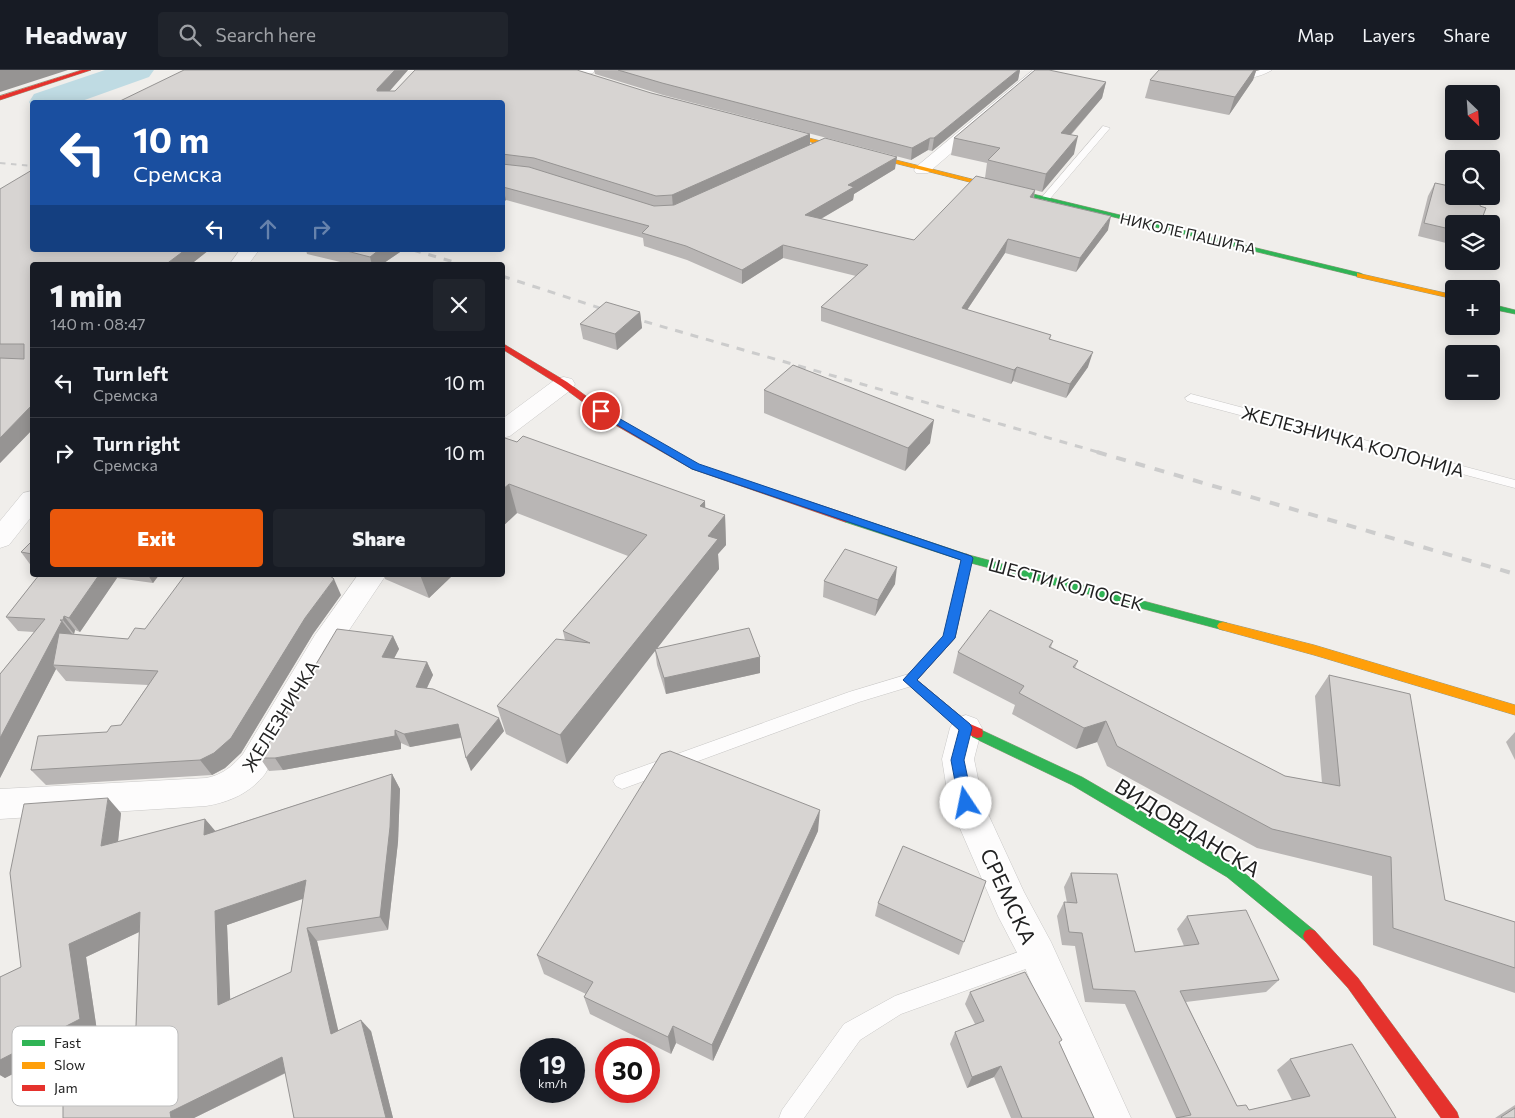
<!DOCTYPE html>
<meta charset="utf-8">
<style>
body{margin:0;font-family:Commissioner,sans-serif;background:#20242c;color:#f1f3f6;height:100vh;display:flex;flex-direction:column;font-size:19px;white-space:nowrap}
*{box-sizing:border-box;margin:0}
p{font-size:16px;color:#9ea1a6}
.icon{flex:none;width:28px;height:28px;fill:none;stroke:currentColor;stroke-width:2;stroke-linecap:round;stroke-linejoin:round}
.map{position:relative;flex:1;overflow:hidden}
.details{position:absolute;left:30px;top:192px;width:475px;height:315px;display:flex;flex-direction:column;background:#171b24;border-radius:5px;box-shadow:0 2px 12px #0003}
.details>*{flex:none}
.hud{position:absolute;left:30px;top:30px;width:475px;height:152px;border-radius:5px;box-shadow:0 2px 12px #0003;background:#1a4fa0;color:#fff;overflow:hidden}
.needle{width:32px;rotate:155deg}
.controls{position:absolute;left:1445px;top:15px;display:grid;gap:10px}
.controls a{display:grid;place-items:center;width:55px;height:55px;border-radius:5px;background:#171b24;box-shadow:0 2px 12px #0003;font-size:25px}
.speed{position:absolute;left:520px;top:968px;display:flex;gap:10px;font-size:25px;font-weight:700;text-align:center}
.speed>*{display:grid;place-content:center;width:65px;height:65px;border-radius:50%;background:#171b24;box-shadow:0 2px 12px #0003;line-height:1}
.speed small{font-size:12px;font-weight:400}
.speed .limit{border:8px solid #d22;background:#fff;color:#111}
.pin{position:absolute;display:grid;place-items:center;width:42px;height:42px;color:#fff;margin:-21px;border:2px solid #fff;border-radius:50%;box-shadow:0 1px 5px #0007}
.me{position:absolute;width:55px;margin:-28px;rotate:349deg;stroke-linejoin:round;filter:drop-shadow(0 0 4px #0008)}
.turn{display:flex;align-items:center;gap:18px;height:105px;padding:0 20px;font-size:22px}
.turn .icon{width:65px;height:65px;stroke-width:2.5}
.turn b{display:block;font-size:35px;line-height:42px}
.lanes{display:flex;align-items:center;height:48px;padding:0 20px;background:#0003;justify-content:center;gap:25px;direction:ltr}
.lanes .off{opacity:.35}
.round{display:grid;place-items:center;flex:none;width:52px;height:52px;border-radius:5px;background:#20242c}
.head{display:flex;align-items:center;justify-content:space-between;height:85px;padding:0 20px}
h1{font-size:30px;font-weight:800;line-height:38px}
.cta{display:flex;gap:10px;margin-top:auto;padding:10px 20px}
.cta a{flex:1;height:58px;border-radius:5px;background:#ea580c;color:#fff;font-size:20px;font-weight:800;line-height:58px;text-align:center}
.cta a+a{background:#20242c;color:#f1f3f6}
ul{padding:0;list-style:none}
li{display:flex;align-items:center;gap:15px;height:70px;padding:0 20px;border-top:1px solid #363941}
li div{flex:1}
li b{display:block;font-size:19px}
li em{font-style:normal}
header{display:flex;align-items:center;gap:30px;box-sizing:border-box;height:70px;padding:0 25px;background:#171b24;border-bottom:1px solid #363941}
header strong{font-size:24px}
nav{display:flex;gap:28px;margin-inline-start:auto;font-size:18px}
.search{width:350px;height:45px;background:#20242c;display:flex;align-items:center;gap:12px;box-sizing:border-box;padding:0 18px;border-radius:5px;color:#9ea1a6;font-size:19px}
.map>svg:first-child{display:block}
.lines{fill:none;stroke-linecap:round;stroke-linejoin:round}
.river{fill:#bfdbe3;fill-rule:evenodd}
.lane-casing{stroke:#c9c8c7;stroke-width:1}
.street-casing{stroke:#c9c8c7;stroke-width:1}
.fast-casing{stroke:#999a82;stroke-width:1}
.slow-casing{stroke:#999a82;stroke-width:1}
.jam-casing{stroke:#999a82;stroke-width:1}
.lane{fill:#fdfcfc;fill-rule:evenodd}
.street{fill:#fdfcfc;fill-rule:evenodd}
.fast{fill:#30b455;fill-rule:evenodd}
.slow{fill:#ff9f0a;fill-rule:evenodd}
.jam{fill:#e5322d;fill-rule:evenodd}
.rail-far2{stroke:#ccc;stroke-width:2;stroke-dasharray:5.5 5.5;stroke-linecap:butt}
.rail-far1{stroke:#ccc;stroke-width:3;stroke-dasharray:8 8;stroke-linecap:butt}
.rail{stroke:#ccc;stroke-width:4;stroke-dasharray:10 10;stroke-linecap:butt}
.wall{fill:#b9b6b5;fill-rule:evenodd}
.shaded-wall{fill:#969493}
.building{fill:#d7d4d2;stroke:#969493;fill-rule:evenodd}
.route{fill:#1a73e8;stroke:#114b97}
.labels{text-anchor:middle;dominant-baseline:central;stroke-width:4;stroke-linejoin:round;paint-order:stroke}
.far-street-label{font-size:15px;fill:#222;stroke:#fff}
.street-label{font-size:18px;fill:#222;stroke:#fff}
.near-street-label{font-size:21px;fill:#222;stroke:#fff}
.key{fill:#fff;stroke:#bdbdbd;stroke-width:1}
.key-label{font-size:14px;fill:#222}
</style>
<header>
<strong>Headway</strong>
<div class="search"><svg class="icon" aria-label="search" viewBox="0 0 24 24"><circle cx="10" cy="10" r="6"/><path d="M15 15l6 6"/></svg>Search here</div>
<nav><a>Map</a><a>Layers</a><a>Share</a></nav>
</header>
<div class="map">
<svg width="1515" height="1048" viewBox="0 0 1515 1048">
<rect width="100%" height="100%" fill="#f0eeeb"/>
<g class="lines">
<!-- river -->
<path class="river" d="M105,0H154L149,7L79,32H32V37L29,32L34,24Z"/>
<!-- lane casing -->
<g class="lane-casing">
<g id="lane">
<path d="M1260,0H1272C1263,6 1242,12 1232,6Z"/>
<path d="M1103,56L1110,58L1048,131H1042V127Z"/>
<path d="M1191,324L1515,410V418L1187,331L1185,328Z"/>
<path d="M909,604L915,605L917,610L915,615L859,632L622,719L616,716L613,711L616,706L849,622Z"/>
<path d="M1038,875L1045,878L1048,885L1045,892L901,944L860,970L804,1048H779L782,1040L844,954L895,926Z"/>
</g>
</g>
<!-- street casing -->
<g class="street-casing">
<g id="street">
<path d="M565,0H595L593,3L570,7L565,6L563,3Z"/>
<path d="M1033,0H1048L928,103H916L914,100L916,97Z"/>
<path d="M240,180H259L248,195H229Z"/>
<path d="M564,307L572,309L575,314L572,319L510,366L502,368V349L556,309Z"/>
<path d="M32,421V446L9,475L0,478V451L23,423Z"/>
<path d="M358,505H386L335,581L265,704C250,723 230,732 206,736L0,749V719L206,708C222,705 232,697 243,684L315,565Z"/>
<path d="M966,645L977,649L982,658L974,689L983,733L1024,822L1051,872L1131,1048H1089L1025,898L998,846L949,733L942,689L950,658L955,649Z"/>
</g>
</g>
<!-- fast casing -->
<g class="fast-casing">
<g id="fast">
<path d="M1029,123L1360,203L1364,205L1360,207L1027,126L1026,125Z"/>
<path d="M1491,234L1515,240V244L1491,239Z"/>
<path d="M849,445L969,485L1223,552L1227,553L1229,556L1227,559L1223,560L967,492L845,452L844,449Z"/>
<path d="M977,658L1082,707L1237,797L1315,861L1317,866L1315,871L1310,873L1305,871L1227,807L1072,715L972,667L971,663L972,659Z"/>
</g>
</g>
<!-- slow casing -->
<g class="slow-casing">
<g id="slow">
<path d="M773,59L1031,124L1032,125L1029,127L771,62V60Z"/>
<path d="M1357,203L1454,225V229L1357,207Z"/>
<path d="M1223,552L1314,575L1515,635V645L1314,585L1219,559L1217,556L1219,553Z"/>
</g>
</g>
<!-- jam casing -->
<g class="jam-casing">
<g id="jam">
<path d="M82,0H91L0,30V26Z"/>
<path d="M502,273L567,312L616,348L698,395L853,446L854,449L853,452H845L692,399L610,352L561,316L502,279Z"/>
<path d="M967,484L972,488L955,568L917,610L970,654L982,659L983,663L982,667L977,668L962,662L903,610L944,566L962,488Z"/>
<path d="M1310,859L1315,861L1358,908L1457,1042L1459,1048H1441L1348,918L1305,871L1303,866L1305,861Z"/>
</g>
</g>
<!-- lane -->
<use href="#lane" class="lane"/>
<!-- street -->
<use href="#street" class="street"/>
<!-- fast -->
<use href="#fast" class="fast"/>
<!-- slow -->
<use href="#slow" class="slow"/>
<!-- jam -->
<use href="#jam" class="jam"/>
<!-- rail-far2 -->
<path class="rail-far2" d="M0,93L32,96"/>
<!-- rail-far1 -->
<g class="rail-far1">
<path d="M413,180L464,195"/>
<path d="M502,206L612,242"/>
<path d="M629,247L1101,383"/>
</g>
<!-- rail -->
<path class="rail" d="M1097,382L1515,504"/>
</g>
<!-- wall -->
<g class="wall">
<path d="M408,0L389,21L651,23L810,64V75L895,99L854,124L853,130L821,149L914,170L985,108L987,93L951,85L954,68L1106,12L1102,28L1071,65L1074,84L1042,122L1035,120L1034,128L1108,160L1076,202L1005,183L967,240L1051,265L1050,269L1088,297L1066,328L1013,311L1011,314L821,251V237L856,206L783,188L742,214L687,190L644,176L643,168L506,130L502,133V32H118Z"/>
<path d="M594,0H1020L1018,10L932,81L928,80L911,90L663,25L595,4Z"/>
<path d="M1256,1L1253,10L1229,45L1145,28L1150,10Z"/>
<path d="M1435,113L1454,154V175L1418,166L1428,126Z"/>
<path d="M0,119L209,180L190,195H32V360L0,393V288H24H0Z"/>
<path d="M306,180H403L381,195H353L307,184Z"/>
<path d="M640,242L642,258L617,280L583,269L580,254Z"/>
<path d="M764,320L930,373L905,401L764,343Z"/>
<path d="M502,367L725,445L726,475L718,484L719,499L657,578L760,587V603L666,624L657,595L655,580L567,694L506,664L497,636L565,570L563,561L628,486L517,443L502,457Z"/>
<path d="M32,471V497L21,482Z"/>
<path d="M39,505H159L153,513L117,508L80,562L75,560L74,564H72L128,569L145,559L341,525L313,564L241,683L225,698L212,705L46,715L31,700L121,655L148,615L66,611L56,599L0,708V604L34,562L18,561L6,547Z"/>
<path d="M384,505H453L429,528L385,509Z"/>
<path d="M824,511L895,514L875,546L823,527Z"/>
<path d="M393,566L399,579L394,588L427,592L433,605L427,618L504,661L471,701L461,668L410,677L401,673V679L283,700L269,701L260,688Z"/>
<path d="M1053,571L1051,577L1078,591L1075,598L1285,706L1322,713L1315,626L1329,605L1445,830L1515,852V923L1373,875L1372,806L1257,778L1107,696L1097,672L1076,679L1012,644L1015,635L953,603L958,582Z"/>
<path d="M1515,662V690L1506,672Z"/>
<path d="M392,704L400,719L398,772L388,860L317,871L338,961H371L393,1048H294L286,1003L194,1048H63L81,1023L136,956L139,862L86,887L97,961L5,1008L0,1005V907L21,897L121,743L118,772L205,749L215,761ZM303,828L291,902L230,929L227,855Z"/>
<path d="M818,761L713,991L676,973L671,984L590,944L584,927L586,924L544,904L537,885Z"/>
<path d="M1071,803L1135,882L1184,876L1177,859L1187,846L1279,910L1266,922L1186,932L1237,1036L1249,1040L1292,1030L1277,1000L1290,989L1396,1048H1176L1125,934L1085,932L1075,876L1062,875L1057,846L1064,832L1067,833L1064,817Z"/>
<path d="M986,811L959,885L875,846L878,833Z"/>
<path d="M970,922L1060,974L1094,1048H1011L994,1007L967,1018L950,974L955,962L975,954L965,934Z"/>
<path d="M1515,1035V1048H1495Z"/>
</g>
<!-- shaded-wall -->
<g class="shaded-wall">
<path d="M0,0H68L0,22Z"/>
<path d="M395,0H408L381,31L377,19Z"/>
<path d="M1018,0H1020L1018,10L932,81L934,68Z"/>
<path d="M1243,0H1260L1256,1L1253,10L1229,45Z"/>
<path d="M1106,12L1102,28L1057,80L1061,63Z"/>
<path d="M810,64V77L673,138L672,125Z"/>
<path d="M1078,66L1074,84L1042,122L1046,104Z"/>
<path d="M930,68L928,80L911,90L912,78Z"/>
<path d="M897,87L895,99L854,124L853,130L805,158V145L848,115Z"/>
<path d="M503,117L506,130L502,133V118Z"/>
<path d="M1035,120L1032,133L1030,127Z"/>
<path d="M1111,146L1108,160L1076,202L1080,188Z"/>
<path d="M1008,169L1005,183L959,252L962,238Z"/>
<path d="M783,175V188L742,214V200Z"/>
<path d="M185,180H209L190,195H165Z"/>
<path d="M379,180H403L381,195H372L370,187Z"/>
<path d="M640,242L642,258L617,280L615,264Z"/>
<path d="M1093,282L1088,297L1066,328L1070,314Z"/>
<path d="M1017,297L1013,311L1011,314L1014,300Z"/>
<path d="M32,335V360L0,393V368Z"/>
<path d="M934,350L930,373L905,401L908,378Z"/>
<path d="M509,414L517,443L502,457V420Z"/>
<path d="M705,431L706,461L700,436Z"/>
<path d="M725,445L726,475L718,484L719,499L567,694L560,665L708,466Z"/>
<path d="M897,497L895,514L875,546L878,530Z"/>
<path d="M99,505H115L117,508L80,562L69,548Z"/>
<path d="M148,505H159L153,513Z"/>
<path d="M420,505H453L429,528Z"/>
<path d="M334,509L341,525L313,564L241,683L225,698L212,705L200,690Z"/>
<path d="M64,546L75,560L74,564L63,550Z"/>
<path d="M62,551L73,565L53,595L56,599L0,708V668Z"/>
<path d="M393,566L399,579L388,600L382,587Z"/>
<path d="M760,587V603L666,624L664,608Z"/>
<path d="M427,592L433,605L421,630L416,617Z"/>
<path d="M499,648L504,661L471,701L466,688Z"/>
<path d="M1106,651L1097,672L1076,679L1084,658Z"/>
<path d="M458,654L463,667L410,677L404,664Z"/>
<path d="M395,660L401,673V679L283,700L275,688Z"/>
<path d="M392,704L400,719L398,772L388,860L380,847Z"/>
<path d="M108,728L121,743L116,790L101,776Z"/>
<path d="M820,740L818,761L713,991L712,975Z"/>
<path d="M205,749L217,763L204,765Z"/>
<path d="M306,810L317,824L227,855L231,947L218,935L215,841Z"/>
<path d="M140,842L154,855L86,887L97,961L5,1008L0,1005V990L69,874Z"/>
<path d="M307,858L317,871L342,976L331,964Z"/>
<path d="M361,950L371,961L393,1048H386Z"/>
<path d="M673,956L676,973L671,984L668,967Z"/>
<path d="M282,987L295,998L194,1048H171L170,1042Z"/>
<path d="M1001,996L994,1007L967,1018L972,1007Z"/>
</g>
<!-- building -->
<g class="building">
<path d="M184,0H395L377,19V21H395L415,0H577L651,23L810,64L672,125L656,126L534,88L502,84V32H118Z"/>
<path d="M618,0H1018L934,68H930L912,78L662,13Z"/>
<path d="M1035,0H1049L1106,12L1061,63L1078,66L1046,104L988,90L1000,78L954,68Z"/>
<path d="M1159,0H1254L1235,27L1150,10Z"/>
<path d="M825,68L897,87L848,115L854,117L805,145L914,170L976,106L1035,120L1030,127L1111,146L1080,188L1008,169L962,238L1051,265L1049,269L1093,282L1070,314L1017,297L1014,300L821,237L868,195L783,175L742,200L686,176L642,163L649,156L503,117L502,118V94L529,97L654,136L674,135Z"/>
<path d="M32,100V180H185L165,195H32V335L0,368V288L24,289V274H0V119Z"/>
<path d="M1435,113L1454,117V126H1482L1480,136L1486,138L1480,154H1454V160L1424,153Z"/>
<path d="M343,180H379L370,187Z"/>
<path d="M606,232L640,242L615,264L580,254Z"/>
<path d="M793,295L934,350L908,378L764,320Z"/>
<path d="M523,366L705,431L700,436L725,445L708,466L718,469L560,665L497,636L556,569L590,573L563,561L647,465L509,414L502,420V367L517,372Z"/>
<path d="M32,471V484L21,482Z"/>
<path d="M845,479L897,497L878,530L824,511Z"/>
<path d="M39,505H99L69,548L64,546L63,550H60L62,551L0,668V604L45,549L6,547Z"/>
<path d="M185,505H329L334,509L305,548L231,668L214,683L200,690L31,700L38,666L107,662L111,656L121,655L158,601L53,595L59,563L128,569L135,558L145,559Z"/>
<path d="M990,540L1053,571L1049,577L1078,591L1073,597L1285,706L1340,716L1329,605L1410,624L1445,830L1515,852V898L1393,858L1391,787L1272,759L1117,676L1106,651L1084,658L1019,623L1024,616L958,582Z"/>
<path d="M749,558L760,587L664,608L655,579Z"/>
<path d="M337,559L393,566L382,587L427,592L416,617L433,619L499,648L466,688L458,654L404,664L395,660V666L275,688H260Z"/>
<path d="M670,681L820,740L712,975L673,956L668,967L584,927L593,912L537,885L661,684Z"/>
<path d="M392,704L390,757L380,847L307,858L331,964L361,950L386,1048H294L282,987L170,1042L171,1048H63V1031L81,1023L79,982L136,956L140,842L69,874L80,949L0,990V907L21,897L10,803L24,734L108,728L101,776L205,749L204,765ZM306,810L291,902L218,935L215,841Z"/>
<path d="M903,776L986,811L964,872L878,833Z"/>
<path d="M1071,803L1117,804L1135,882L1199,874L1187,846L1246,840L1279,910L1180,921L1237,1036L1246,1035L1249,1040L1310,1026L1290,989L1352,974L1396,1048H1176L1191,1045L1135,921L1093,919L1082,863L1069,862L1064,832L1077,833Z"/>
<path d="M1025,902L1062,970L1059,972L1094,1048H1022L1001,996L972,1007L955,962L984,951L970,922Z"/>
<path d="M1515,1038V1048H1502L1501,1047Z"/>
</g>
<!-- route -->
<path class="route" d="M601,338L699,394L971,486L973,488L955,568L917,610L970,654L972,658L964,690L973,733L971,737L966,739L961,737L959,733L951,690L959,660L903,610L943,566L961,490L692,399L597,343V339Z"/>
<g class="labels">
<!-- far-street labels -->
<g class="far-street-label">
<text transform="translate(1188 163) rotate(13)">НИКОЛЕ ПАШИЋА</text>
</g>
<!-- street labels -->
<g class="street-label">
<text transform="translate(1353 371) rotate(15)">ЖЕЛЕЗНИЧКА КОЛОНИЈА</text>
<text transform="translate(1066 514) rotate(15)">ШЕСТИ КОЛОСЕК</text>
<text transform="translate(280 646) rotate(-58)">ЖЕЛЕЗНИЧКА</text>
</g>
<!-- near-street labels -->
<g class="near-street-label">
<text transform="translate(1188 757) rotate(32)">ВИДОВДАНСКА</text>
<text transform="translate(1009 826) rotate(65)">СРЕМСКА</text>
</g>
</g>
<!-- legend -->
<rect x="12" y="956" width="166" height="80" rx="8" class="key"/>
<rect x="22" y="970" width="23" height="6" fill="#30b455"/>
<rect x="22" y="992" width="23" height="7" fill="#ff9f0a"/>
<rect x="22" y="1015" width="23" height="6" fill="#e5322d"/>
<g class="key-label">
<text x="54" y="978">Fast</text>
<text x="54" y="1000">Slow</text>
<text x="54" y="1023">Jam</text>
</g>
</svg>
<div class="controls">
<a><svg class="needle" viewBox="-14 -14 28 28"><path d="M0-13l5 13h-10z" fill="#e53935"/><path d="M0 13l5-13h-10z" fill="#9ea1a6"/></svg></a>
<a><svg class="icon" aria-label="search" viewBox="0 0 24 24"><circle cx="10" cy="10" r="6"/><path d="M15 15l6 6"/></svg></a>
<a><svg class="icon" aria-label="layers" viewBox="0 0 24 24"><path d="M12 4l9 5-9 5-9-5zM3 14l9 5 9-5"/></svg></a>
<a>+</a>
<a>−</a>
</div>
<div class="speed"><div>19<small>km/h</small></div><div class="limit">30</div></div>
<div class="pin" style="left:601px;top:341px;background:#d93025"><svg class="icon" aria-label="arrive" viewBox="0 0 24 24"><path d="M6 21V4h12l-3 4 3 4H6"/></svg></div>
<svg class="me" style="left:966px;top:733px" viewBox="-20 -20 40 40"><circle r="19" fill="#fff"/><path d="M0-13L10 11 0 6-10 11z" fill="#1a73e8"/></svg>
<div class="hud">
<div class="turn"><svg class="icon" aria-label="left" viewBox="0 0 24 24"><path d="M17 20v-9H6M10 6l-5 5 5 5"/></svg><div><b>10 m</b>Сремска</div></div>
<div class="lanes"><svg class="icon" aria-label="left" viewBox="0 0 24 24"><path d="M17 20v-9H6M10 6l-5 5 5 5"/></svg><svg class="icon off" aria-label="ahead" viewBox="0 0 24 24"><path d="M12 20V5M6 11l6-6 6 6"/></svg><svg class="icon off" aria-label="right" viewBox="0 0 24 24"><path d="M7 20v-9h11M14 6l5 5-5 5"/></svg></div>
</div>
<section class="details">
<div class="head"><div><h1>1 min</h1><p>140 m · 08:47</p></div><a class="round"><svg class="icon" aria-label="close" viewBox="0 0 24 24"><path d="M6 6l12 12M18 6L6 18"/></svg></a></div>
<ul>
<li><svg class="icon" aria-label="left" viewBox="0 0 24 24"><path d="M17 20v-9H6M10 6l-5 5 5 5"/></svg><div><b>Turn left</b><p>Сремска</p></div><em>10 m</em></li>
<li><svg class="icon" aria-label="right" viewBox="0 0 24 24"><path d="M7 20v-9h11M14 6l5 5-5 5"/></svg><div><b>Turn right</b><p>Сремска</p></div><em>10 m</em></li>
</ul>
<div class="cta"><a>Exit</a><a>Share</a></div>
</section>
</div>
